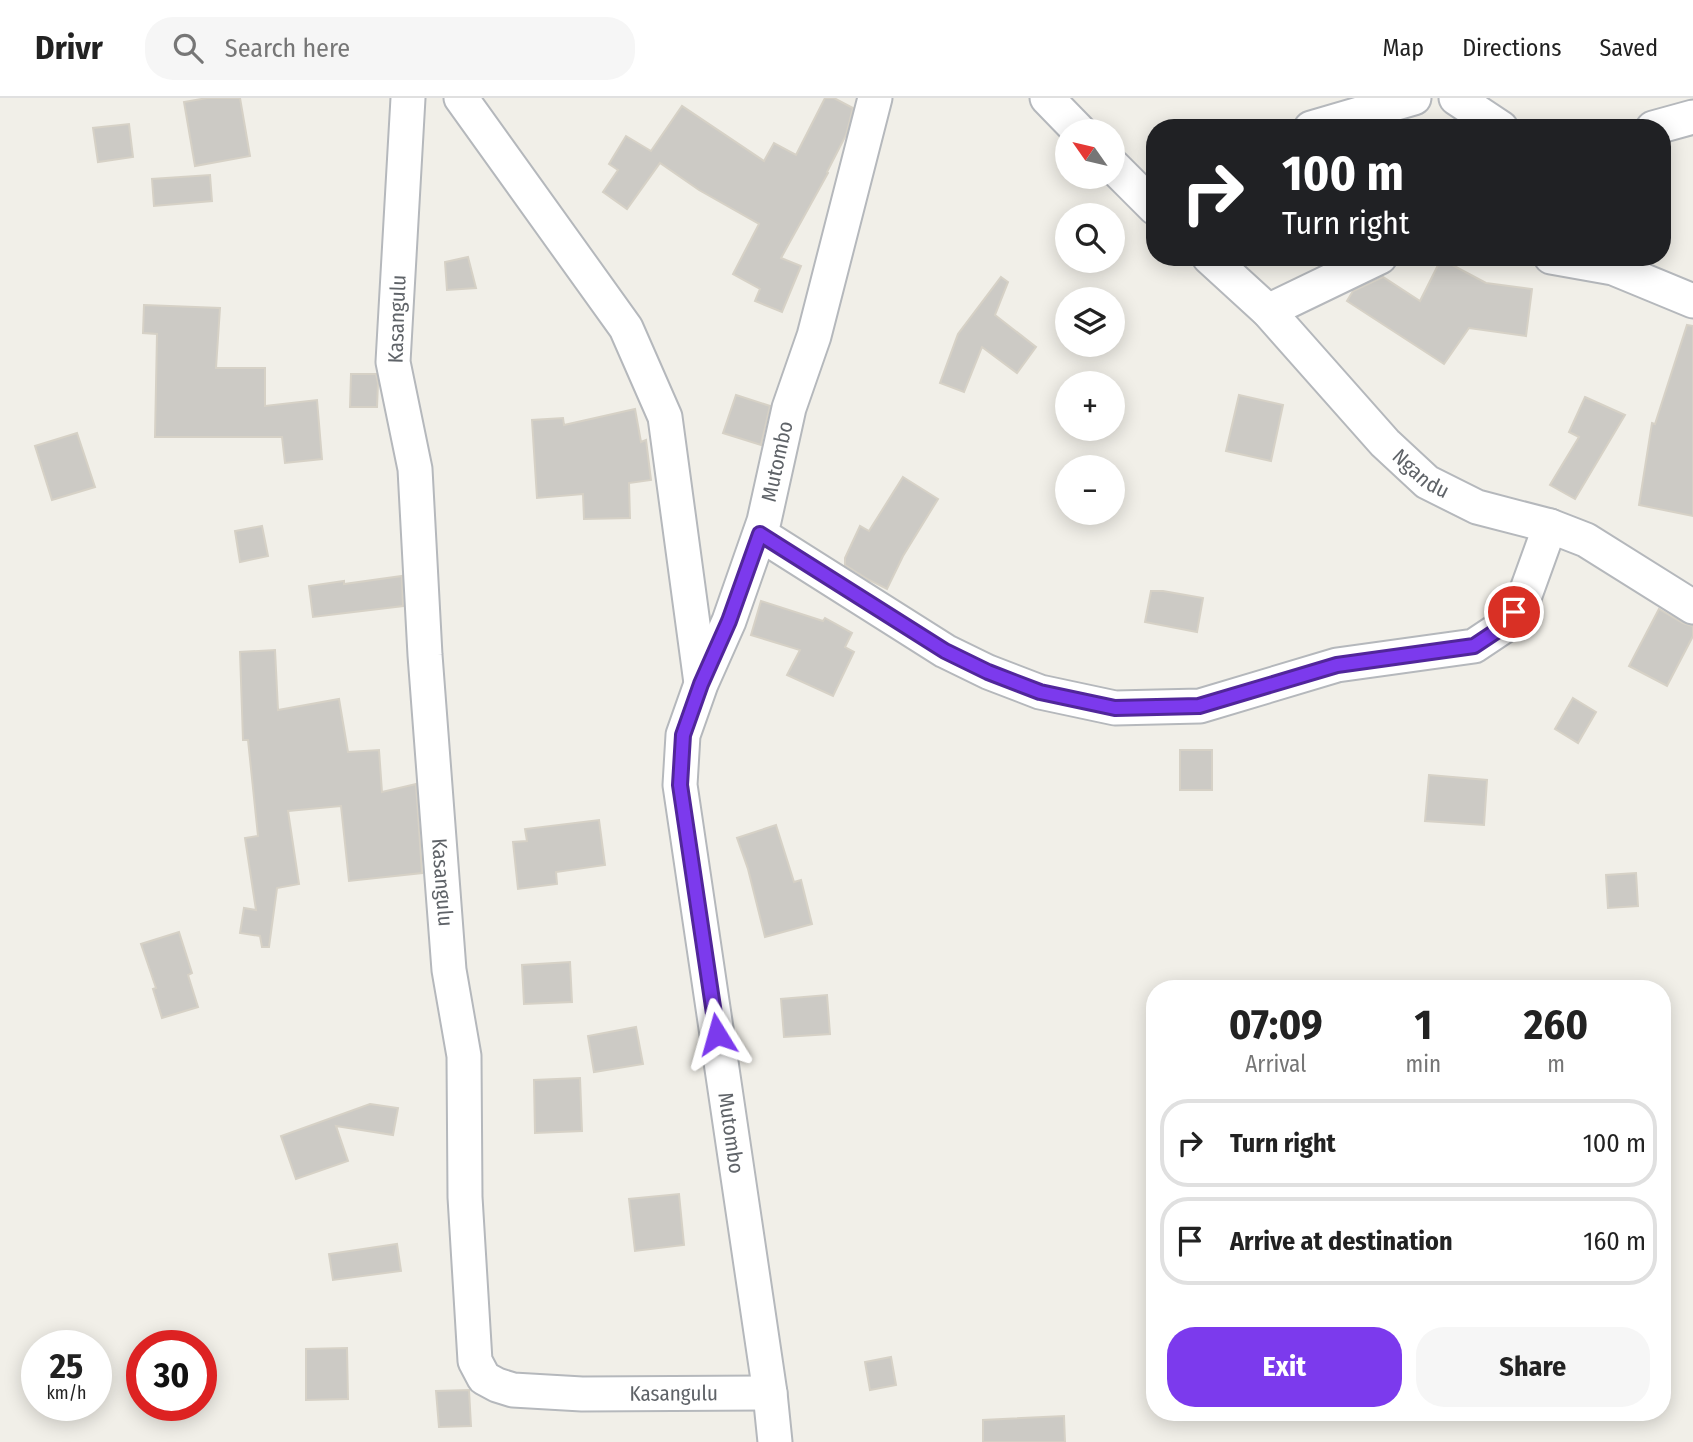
<!DOCTYPE html>
<meta charset="utf-8">
<style>
body{margin:0;font-family:"Fira Sans Condensed",sans-serif;background:#f6f6f6;color:#222;height:100vh;display:flex;flex-direction:column;font-size:26px;white-space:nowrap}
*{box-sizing:border-box;margin:0}
p{font-size:23px;color:#767676}
.icon{flex:none;width:38px;height:38px;fill:none;stroke:currentColor;stroke-width:2;stroke-linecap:round;stroke-linejoin:round}
.map{position:relative;flex:1;overflow:hidden}
.side{position:absolute;left:1146px;top:882px;width:525px;height:441px;display:flex;flex-direction:column;background:#fff;border-radius:28px;box-shadow:0 4px 18px #0003}
.side>*{flex:none}
.hud{position:absolute;left:1146px;top:21px;width:525px;height:147px;border-radius:28px;box-shadow:0 4px 18px #0003;background:#202124;color:#fff;overflow:hidden}
.needle{width:46px;rotate:304deg}
.fabs{position:absolute;left:1055px;top:21px;display:grid;gap:14px}
.fabs a{display:grid;place-items:center;width:70px;height:70px;border-radius:50%;background:#fff;box-shadow:0 4px 18px #0003;font-size:35px}
.speed{position:absolute;left:21px;top:1232px;display:flex;gap:14px;font-size:35px;font-weight:700;text-align:center}
.speed>*{display:grid;place-content:center;width:91px;height:91px;border-radius:50%;background:#fff;box-shadow:0 4px 18px #0003;line-height:1}
.speed small{font-size:18px;font-weight:400}
.speed .limit{border:10px solid #d22;background:#fff;color:#111}
.pin{position:absolute;display:grid;place-items:center;width:60px;height:60px;color:#fff;margin:-30px;border:4px solid #fff;border-radius:50%;box-shadow:0 2px 7px #0007}
.me{position:absolute;width:77px;margin:-38px;rotate:352deg;stroke-linejoin:round;filter:drop-shadow(0 0 5px #0008)}
.turn{display:flex;align-items:center;gap:24px;height:147px;padding:0 21px;font-size:32px}
.turn .icon{width:91px;height:91px;stroke-width:2.5}
.turn b{display:block;font-size:49px;line-height:60px}
.eta{display:flex;justify-content:space-evenly;align-items:center;height:119px;text-align:center}
.eta b{font-size:42px;font-weight:700;line-height:49px}
.cta{display:flex;gap:14px;margin-top:auto;padding:14px 21px}
.cta a{flex:1;height:80px;border-radius:28px;background:#7c3aed;color:#fff;font-size:28px;font-weight:700;line-height:80px;text-align:center}
.cta a+a{background:#f6f6f6;color:#222}
ul{padding:0;list-style:none}
li{display:flex;align-items:center;gap:21px;height:88px;margin:0 14px 10px;padding:0 7px;border:4px solid #e0e0e0;border-radius:28px}
li div{flex:1}
li b{display:block;font-size:26px}
li em{font-style:normal}
header{display:flex;align-items:center;gap:42px;box-sizing:border-box;height:98px;padding:0 35px;background:#fff;border-bottom:2px solid #e0e0e0}
header strong{font-size:33px}
nav{display:flex;gap:38px;margin-inline-start:auto;font-size:24px}
.search{width:490px;height:63px;background:#f6f6f6;display:flex;align-items:center;gap:18px;box-sizing:border-box;padding:0 24px;border-radius:28px;color:#767676;font-size:26px}
.map>svg:first-child{display:block}
.building{fill:#cccac5;stroke:#d6d1c6;stroke-width:2}
.lines{fill:none;stroke-linecap:round;stroke-linejoin:round}
.street-casing{stroke:#b5b8bc;stroke-width:37}
.street{stroke:#fff;stroke-width:33}
.route-casing{stroke:#51269a;stroke-width:18}
.route{stroke:#7c3aed;stroke-width:12}
.labels{text-anchor:middle;dominant-baseline:central;stroke-width:5;stroke-linejoin:round;paint-order:stroke}
.street-label{font-size:21px;fill:#5f6368;stroke:#fff}
</style>
<header>
<strong>Drivr</strong>
<div class="search"><svg class="icon" aria-label="search" viewBox="0 0 24 24"><circle cx="10" cy="10" r="6"/><path d="M15 15l6 6"/></svg>Search here</div>
<nav><a>Map</a><a>Directions</a><a>Saved</a></nav>
</header>
<div class="map">
<svg width="1693" height="1344" viewBox="0 0 1693 1344">
<rect width="100%" height="100%" fill="#f1efe8"/>
<!-- building -->
<g class="building">
<path d="M207,0H240L250,58L195,68L184,4Z"/>
<path d="M825,0H834L853,10L846,37L827,74L828,75L781,160L801,168L782,214L755,203L760,191L733,176L759,126L699,92L660,65L627,111L603,94L618,72L609,66L626,38L651,53L682,8L764,63L774,45L796,57Z"/>
<path d="M129,26L133,59L98,64L93,30Z"/>
<path d="M210,77L212,103L154,108L152,81Z"/>
<path d="M468,159L476,190L447,192L445,164Z"/>
<path d="M1441,161L1486,185L1532,191L1526,238L1469,230L1444,266L1347,203L1353,193L1383,179L1420,203Z"/>
<path d="M1001,179L1008,184L995,217L1036,249L1017,275L982,249L964,294L940,285L958,236Z"/>
<path d="M144,207L220,210L216,270H265V308L317,302L322,361L285,365L282,339H155L157,236L143,235Z"/>
<path d="M1687,227L1693,228V418L1639,407L1652,325L1655,326Z"/>
<path d="M351,276H376L378,285L377,309H350Z"/>
<path d="M736,297L770,308L761,347L723,335Z"/>
<path d="M1239,297L1283,307L1271,363L1226,353Z"/>
<path d="M1585,299L1625,317L1575,401L1550,387L1579,339L1569,334Z"/>
<path d="M635,311L641,344L646,342L651,382L629,385L630,420L584,421L583,396L537,400L532,322L563,320L564,327Z"/>
<path d="M77,335L95,389L52,402L35,348Z"/>
<path d="M903,379L938,401L903,458L887,491L869,482L845,467V460L860,428L869,433Z"/>
<path d="M262,428L268,458L240,464L235,433Z"/>
<path d="M402,478L403,508L313,519L309,488L344,483V486Z"/>
<path d="M1151,493H1163L1203,500L1197,534L1145,524Z"/>
<path d="M761,503L823,523L825,520L852,535L845,549L854,554L833,598L787,577L800,552L751,537Z"/>
<path d="M1659,511L1683,525L1693,528V538L1667,588L1629,568Z"/>
<path d="M275,552L278,612L339,601L348,654L379,652L382,694L416,686L422,775L349,783L341,708L288,713L299,786L277,790L269,849H262L260,838L240,835L244,810L256,812L245,740L258,738L248,642H243L240,554Z"/>
<path d="M1573,600L1596,614L1578,645L1555,631Z"/>
<rect x="1180" y="652" width="32" height="40"/>
<path d="M1429,677L1487,682L1484,727L1425,723Z"/>
<path d="M599,722L605,767L556,774L557,786L518,791L513,744L527,743L525,731Z"/>
<path d="M776,727L794,784L801,782L812,826L765,839L748,771L737,740Z"/>
<path d="M1636,775L1638,808L1608,810L1606,777Z"/>
<path d="M179,834L192,875L188,877L198,909L162,920L153,891L156,890L141,846Z"/>
<path d="M570,864L572,904L524,906L522,867Z"/>
<path d="M827,897L830,936L784,939L781,901Z"/>
<path d="M636,929L643,966L594,974L588,938Z"/>
<path d="M580,980L582,1033L535,1035L534,982Z"/>
<path d="M370,1006L398,1010L393,1037L336,1028L348,1063L296,1081L281,1038Z"/>
<path d="M679,1096L684,1147L635,1153L629,1101Z"/>
<path d="M397,1146L401,1173L333,1182L329,1156Z"/>
<path d="M347,1250L348,1301L306,1302V1251Z"/>
<path d="M891,1259L896,1287L870,1292L865,1264Z"/>
<path d="M469,1292L471,1328L439,1329L436,1293Z"/>
<path d="M1064,1318L1065,1344H983V1322Z"/>
</g>
<g class="lines">
<!-- street casing -->
<g class="street-casing">
<g id="street">
<path id="s1" d="M408,0L393,264L415,371L425,557L449,872L464,958L465,1099L475,1263L484,1280L497,1287L513,1292L582,1296L770,1295"/>
<path d="M461,0L626,230L665,319L701,585"/>
<path d="M1047,0L1079,33"/>
<path d="M1456,0L1501,30"/>
<path d="M1311,30L1414,0"/>
<path d="M1653,30L1693,19"/>
<path d="M1113,68L1155,110"/>
<path id="s2" d="M1209,159L1268,213L1385,345L1427,384L1477,409L1550,428L1586,442L1693,509"/>
<path d="M1551,159L1613,170L1693,203"/>
<path d="M1268,213L1380,159"/>
<path d="M760,436L945,553L988,574L1040,594L1115,610L1200,608L1337,567L1474,548L1504,528L1524,500L1550,428"/>
<path id="s3" d="M775,1344L770,1295L680,687L683,637L701,586L729,523L764,423L789,310L814,238L875,0"/>
</g>
</g>
<!-- street -->
<use href="#street" class="street"/>
</g>
<g class="lines">
<!-- route casing -->
<g class="route-casing">
<path id="route" d="M717,936L680,687L683,637L701,586L729,523L760,436L945,553L988,574L1040,594L1115,610L1199,608L1337,567L1474,548L1504,528L1514,514"/>
</g>
<!-- route -->
<use href="#route" class="route"/>
</g>
<g class="labels">
<!-- street labels -->
<g class="street-label">
<text transform="translate(397 221) rotate(-88)">Kasangulu</text>
<text stroke="none"><textPath href="#s3" startOffset="1004">Mutombo</textPath></text>
<text stroke="none"><textPath href="#s2" startOffset="304">Ngandu</textPath></text>
<text stroke="none"><textPath href="#s1" startOffset="788">Kasangulu</textPath></text>
<text transform="translate(731 1035) rotate(82)">Mutombo</text>
<text stroke="none"><textPath href="#s1" startOffset="1480">Kasangulu</textPath></text>
</g>
</g>
</svg>
<div class="fabs">
<a><svg class="needle" viewBox="-14 -14 28 28"><path d="M0-13l5 13h-10z" fill="#e53935"/><path d="M0 13l5-13h-10z" fill="#767676"/></svg></a>
<a><svg class="icon" aria-label="search" viewBox="0 0 24 24"><circle cx="10" cy="10" r="6"/><path d="M15 15l6 6"/></svg></a>
<a><svg class="icon" aria-label="layers" viewBox="0 0 24 24"><path d="M12 4l9 5-9 5-9-5zM3 14l9 5 9-5"/></svg></a>
<a>+</a>
<a>−</a>
</div>
<div class="speed"><div>25<small>km/h</small></div><div class="limit">30</div></div>
<div class="pin" style="left:1514px;top:514px;background:#d93025"><svg class="icon" aria-label="arrive" viewBox="0 0 24 24"><path d="M6 21V4h12l-3 4 3 4H6"/></svg></div>
<svg class="me" style="left:717px;top:936px" viewBox="-20 -20 40 40"><path d="M0-17L14 15 0 8-14 15z" fill="#7c3aed" stroke="#fff" stroke-width="4"/></svg>
<div class="hud">
<div class="turn"><svg class="icon" aria-label="right" viewBox="0 0 24 24"><path d="M7 20v-9h11M14 6l5 5-5 5"/></svg><div><b>100 m</b>Turn right</div></div>
</div>
<section class="side">
<div class="eta">
<div><b>07:09</b><p>Arrival</p></div>
<div><b>1</b><p>min</p></div>
<div><b>260</b><p>m</p></div>
</div>
<ul>
<li><svg class="icon" aria-label="right" viewBox="0 0 24 24"><path d="M7 20v-9h11M14 6l5 5-5 5"/></svg><div><b>Turn right</b></div><em>100 m</em></li>
<li><svg class="icon" aria-label="arrive" viewBox="0 0 24 24"><path d="M6 21V4h12l-3 4 3 4H6"/></svg><div><b>Arrive at destination</b></div><em>160 m</em></li>
</ul>
<div class="cta"><a>Exit</a><a>Share</a></div>
</section>
</div>
